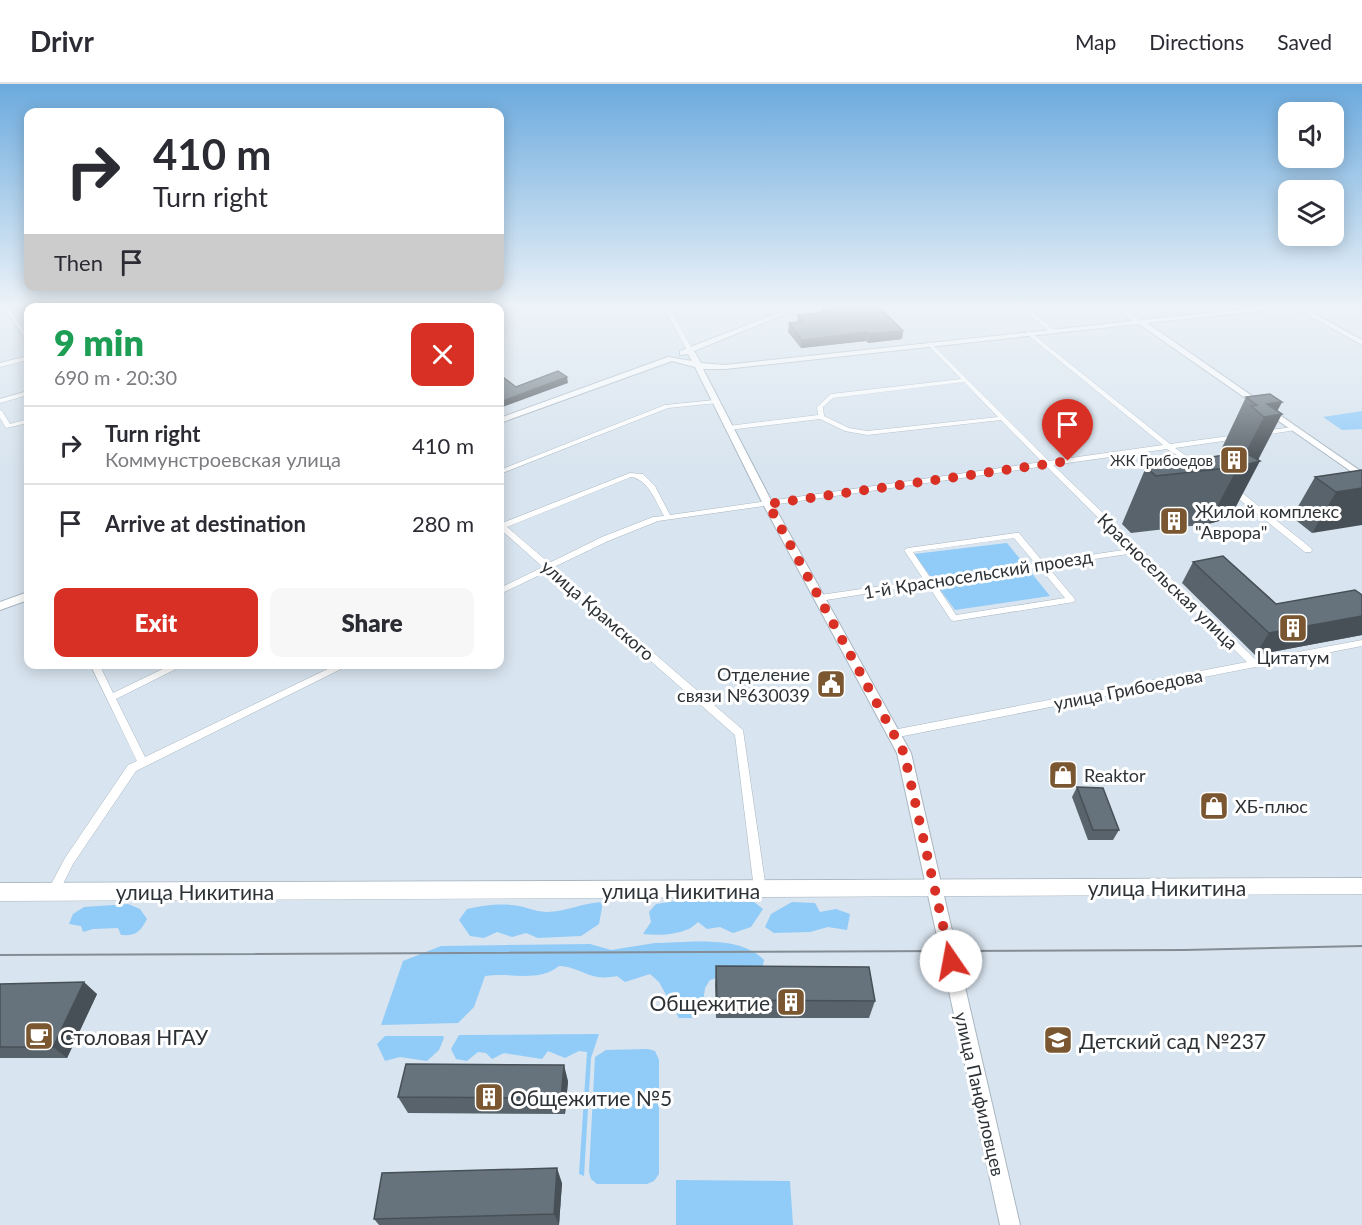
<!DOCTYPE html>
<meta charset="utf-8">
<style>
body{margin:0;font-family:Lato,sans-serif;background:#f7f7f7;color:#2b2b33;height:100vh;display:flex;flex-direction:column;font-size:22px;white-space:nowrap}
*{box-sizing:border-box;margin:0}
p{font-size:20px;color:#7c7c81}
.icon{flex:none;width:33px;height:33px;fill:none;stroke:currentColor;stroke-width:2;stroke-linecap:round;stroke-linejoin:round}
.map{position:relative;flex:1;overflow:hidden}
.panel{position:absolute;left:24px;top:219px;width:480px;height:366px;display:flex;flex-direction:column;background:#fff;border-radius:12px;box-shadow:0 3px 15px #0003}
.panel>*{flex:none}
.guide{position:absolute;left:24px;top:24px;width:480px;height:183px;border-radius:12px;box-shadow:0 3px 15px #0003;background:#fff;color:#2b2b33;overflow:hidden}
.fabs{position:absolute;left:1278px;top:18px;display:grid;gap:12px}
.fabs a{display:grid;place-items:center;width:66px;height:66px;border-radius:12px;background:#fff;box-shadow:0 3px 15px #0003;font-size:30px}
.pin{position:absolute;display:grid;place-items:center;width:51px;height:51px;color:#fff;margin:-62px -26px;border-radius:50% 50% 50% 0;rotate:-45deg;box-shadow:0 0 6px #0007}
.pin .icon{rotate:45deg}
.me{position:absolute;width:66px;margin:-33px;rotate:348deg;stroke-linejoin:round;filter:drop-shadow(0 0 4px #0008)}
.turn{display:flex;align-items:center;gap:21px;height:126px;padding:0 30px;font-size:27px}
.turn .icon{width:78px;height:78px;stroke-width:2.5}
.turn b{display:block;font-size:42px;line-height:51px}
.then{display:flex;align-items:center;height:57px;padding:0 30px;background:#0003;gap:12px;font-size:22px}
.round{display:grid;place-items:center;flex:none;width:63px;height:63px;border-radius:12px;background:#f7f7f7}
.headline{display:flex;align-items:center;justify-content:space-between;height:102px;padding:0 30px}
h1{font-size:36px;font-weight:800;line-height:45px;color:#1e9e55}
.action{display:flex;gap:12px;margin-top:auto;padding:12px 30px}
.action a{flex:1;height:69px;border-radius:12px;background:#d93025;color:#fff;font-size:24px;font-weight:800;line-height:69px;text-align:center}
.action a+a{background:#f7f7f7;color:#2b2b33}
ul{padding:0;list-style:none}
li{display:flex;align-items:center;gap:18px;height:78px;padding:0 30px;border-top:2px solid #e1e1e2}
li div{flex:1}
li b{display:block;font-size:22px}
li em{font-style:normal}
header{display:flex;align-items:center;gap:36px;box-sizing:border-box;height:84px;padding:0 30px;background:#fff;border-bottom:2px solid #e1e1e2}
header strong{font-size:28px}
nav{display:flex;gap:33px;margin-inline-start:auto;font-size:21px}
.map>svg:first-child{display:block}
.green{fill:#91cbf8}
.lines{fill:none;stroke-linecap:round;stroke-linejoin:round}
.minor-casing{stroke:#a9b6c0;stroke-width:1}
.tertiary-casing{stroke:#a9b6c0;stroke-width:2}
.primary-casing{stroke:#a9b6c0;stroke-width:1}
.minor{fill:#fff;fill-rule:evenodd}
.tertiary{fill:#fff;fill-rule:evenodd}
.primary{fill:#fff;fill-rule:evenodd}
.tram{stroke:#848d95;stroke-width:2}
.wall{fill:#59636b}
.shaded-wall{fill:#485057}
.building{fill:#67737c;stroke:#485057;stroke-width:1.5}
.route{stroke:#d93025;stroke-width:10;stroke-dasharray:0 18}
.labels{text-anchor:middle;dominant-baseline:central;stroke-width:6;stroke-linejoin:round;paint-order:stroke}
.far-poi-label{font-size:15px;fill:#2d3236;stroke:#fff;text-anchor:end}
.poi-label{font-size:18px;fill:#2d3236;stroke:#fff;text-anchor:start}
.street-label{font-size:18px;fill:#2d3236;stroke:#fff}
.near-street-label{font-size:21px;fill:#2d3236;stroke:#fff}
.near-poi-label{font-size:21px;fill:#2d3236;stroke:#fff;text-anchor:start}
</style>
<header>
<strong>Drivr</strong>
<nav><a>Map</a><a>Directions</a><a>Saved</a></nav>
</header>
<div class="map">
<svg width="1362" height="1141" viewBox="0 0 1362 1141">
<rect width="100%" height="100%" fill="#d8e4ef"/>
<!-- green -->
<g class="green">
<path d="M1362,327V345L1342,346L1323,333Z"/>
<path d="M1007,459L1050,512L955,526L914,470Z"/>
<path d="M676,817L754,818L763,825L751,843L733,849L720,843L707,845L698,838C687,851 660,852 643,850L651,838L649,828L656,820Z"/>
<path d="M603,818L599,840L581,852L538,854L526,849L512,853L497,848L484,854L470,852L459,836L467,825C484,821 502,819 519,822C528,824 538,828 547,828C566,828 581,819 603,818Z"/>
<path d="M792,818L815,819L820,828L836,825L850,830L847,846L828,843L810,848L774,849L765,843L771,830Z"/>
<path d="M128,820L140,825L147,835C140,848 136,852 121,851L118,844L93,845L83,848L81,842L69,840L73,830L84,823Z"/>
<path d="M655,859C688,859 739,850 764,876L761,891H726L710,896L705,904L702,927L693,934H679L659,898L650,890L625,898L617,892C589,898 582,883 559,882C538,899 511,888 485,892L474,923L458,939L381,941L403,877L441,862L590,860L611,866Z"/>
<path d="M599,950L591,974L584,1092L579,1090L587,968L579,967L565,974L548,967L542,975L504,969L492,975L486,969L478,968L467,977L456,975L451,965L459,951Z"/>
<path d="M385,952H443L444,954L439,966L427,977L400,973L385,977L377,960Z"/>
<path d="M648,965L655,967L659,976V1090L654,1097L647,1100H597L591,1095L589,1088L595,973L606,966Z"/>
<path d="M676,1096L790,1097L793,1141H676Z"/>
</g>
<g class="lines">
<!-- minor casing -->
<g class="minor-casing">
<g id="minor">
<path d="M5,224H9L28,252V257L26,256Z"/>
<path d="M664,224H669L693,266L692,267L687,266Z"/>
<path d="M1022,224H1027L1054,246V248H1050Z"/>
<path d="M1115,224H1121L1142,238L1137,239Z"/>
<path d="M1207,224H1213L1222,229L1217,230Z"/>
<path d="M1029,247L1170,360L1237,351L1240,353L1237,355L1175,364L1201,382V384L1199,385L1167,365L1053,381L1256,576L1362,556V562L893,654L890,653L888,650L890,647L893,646L1247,578L1135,469L1047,482L1074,514L1075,516L1074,518L954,537L951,536L927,500L820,517L816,514L820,511L924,496L904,466L908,464L1016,449H1019L1043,478L1130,465L1046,382L658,437L608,457L554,483L743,646L766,805L764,809L760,810L756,809L754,805L735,651L548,487L500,510V504L543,483L500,445V439H502L630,389L643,390L655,402L670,431L1042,378L1001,336L867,351L845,347L820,335L728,346L725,344L728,342L818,331L817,323L831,310L961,295L928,261L927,260L930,258L1049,377L1163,361L1027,250L1026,249ZM964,298L998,333L867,347L849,344L824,332L823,323L833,314ZM631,393C648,395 656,418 664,432L653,433L602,453L549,479L507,443ZM1014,454L1035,479L931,495L913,468ZM1039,483L1065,514L956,531L935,499Z"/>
<path d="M28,272V276L0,283V279Z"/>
<path d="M28,307V311L0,319V315Z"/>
<path d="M715,316L717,317V319L668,324L500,390V386L665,321Z"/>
<path d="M0,326L2,327L10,340L28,335V339L6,344L0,334Z"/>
<path d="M1294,343L1296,344V346L1263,351L1260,349L1263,347Z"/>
<path d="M1230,404H1236L1311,464L1312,466L1311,468H1305L1230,408Z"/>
<path d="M90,580H99L113,609L173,580H186L116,615L145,673L338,580H351L136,687L73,780L57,812L53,813L49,812L47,808L65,774L128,681L137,677Z"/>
</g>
</g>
<!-- tertiary casing -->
<g class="tertiary-casing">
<g id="tertiary">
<path d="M791,224H800L694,267L701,279L725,281L1254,224H1273L1270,226L1147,239L1362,388V395L1139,240L725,285H703L773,420L911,669L1020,1141H1000L897,669L763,420L695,283L672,277L500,339V334L668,273L692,277L688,270L680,271V267Z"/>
<path d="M1296,224H1304L1362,256V261Z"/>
<path d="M28,508V516L0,526V518Z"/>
</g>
</g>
<!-- primary casing -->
<g class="primary-casing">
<path id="primary" d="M1362,794V810L0,817V799Z"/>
</g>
<!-- minor -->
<use href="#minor" class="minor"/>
<!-- tertiary -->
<use href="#tertiary" class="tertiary"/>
<!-- primary -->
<use href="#primary" class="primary"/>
<!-- tram -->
<path class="tram" d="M0,871L1184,866L1362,862"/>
</g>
<!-- wall -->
<g class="wall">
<path d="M822,224H880L903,247L902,255L868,259L866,257L801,264L788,248L789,239H797L798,231L821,229Z"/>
<path d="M1246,313L1282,318L1277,327L1258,376L1230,434L1208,440L1131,449L1122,440L1146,383L1225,371L1220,368Z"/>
<path d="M1362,386L1312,449L1292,433L1315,393Z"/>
<path d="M1193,478L1276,520L1362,511V551L1255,571L1182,499Z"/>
<path d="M1077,703L1119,746L1113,756H1088L1072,713Z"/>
<path d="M716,882L875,917L869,934H716L715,901Z"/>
<path d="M0,900L97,910L67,974H0Z"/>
<path d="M568,997L565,1030L408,1029L398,1013Z"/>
<path d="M562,1099L559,1141H379L374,1135Z"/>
</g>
<!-- shaded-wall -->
<g class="shaded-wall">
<path d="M903,247L902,255L868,259L869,250Z"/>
<path d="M867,248L866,257L801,264L802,256Z"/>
<path d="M567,293L568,299L500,324V318Z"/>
<path d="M1282,318L1275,331L1282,330L1257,378L1260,377L1230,434L1208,440L1264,333L1267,320Z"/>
<path d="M1362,404V441L1312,449L1336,408Z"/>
<path d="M1362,532V551L1255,571L1269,549Z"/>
<path d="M84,898L97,910L67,974L53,963Z"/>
<path d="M564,981L568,997L565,1030L561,1014Z"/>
<path d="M557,1084L562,1099L559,1141L554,1130Z"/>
</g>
<!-- building -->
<g class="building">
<path d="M825,224H880L903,247L869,250L867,248L802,256L789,239L803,238L798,231L829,228Z"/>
<path d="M558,287L567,293L500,318V291L516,303Z"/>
<path d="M1270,310L1282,318L1267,320L1282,330L1264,333L1251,322L1257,321L1246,313Z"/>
<path d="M1244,368L1260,377L1237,383L1156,392L1146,383Z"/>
<path d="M1362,386V404L1336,408L1315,393Z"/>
<path d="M1223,472L1276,520L1355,506L1362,511V532L1269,549L1193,478Z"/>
<path d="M1077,703L1103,704L1119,746H1093Z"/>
<path d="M716,882L869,883L875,917L717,916Z"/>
<path d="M84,898L53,963H0V900Z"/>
<path d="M406,980L564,981L561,1014L398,1013Z"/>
<path d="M557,1084L554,1130L374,1135L382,1089Z"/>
</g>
<!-- sky -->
<linearGradient id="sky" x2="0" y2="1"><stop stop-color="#6baade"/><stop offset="0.58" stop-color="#edf3f8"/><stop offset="1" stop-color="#edf3f8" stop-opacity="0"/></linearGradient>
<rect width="1362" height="383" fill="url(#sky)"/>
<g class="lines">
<!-- route -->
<path class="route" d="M951,877L904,669L768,420L1068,377"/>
</g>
<!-- icons -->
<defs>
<g id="building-square" transform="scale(1.5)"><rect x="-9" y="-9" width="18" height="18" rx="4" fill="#7a5730" stroke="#fff"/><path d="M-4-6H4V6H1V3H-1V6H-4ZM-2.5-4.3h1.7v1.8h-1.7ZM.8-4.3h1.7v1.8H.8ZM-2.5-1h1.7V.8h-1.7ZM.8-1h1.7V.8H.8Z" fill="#fff"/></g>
<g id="civic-square" transform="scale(1.5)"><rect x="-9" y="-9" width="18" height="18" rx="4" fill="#7a5730" stroke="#fff"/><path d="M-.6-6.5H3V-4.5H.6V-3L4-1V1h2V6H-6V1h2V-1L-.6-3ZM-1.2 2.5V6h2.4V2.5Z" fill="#fff"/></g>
<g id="shop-square" transform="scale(1.5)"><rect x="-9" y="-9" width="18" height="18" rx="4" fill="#7a5730" stroke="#fff"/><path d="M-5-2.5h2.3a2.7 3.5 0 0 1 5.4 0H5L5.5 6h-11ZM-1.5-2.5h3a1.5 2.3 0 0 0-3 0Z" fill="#fff"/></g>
<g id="cafe-square" transform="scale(1.5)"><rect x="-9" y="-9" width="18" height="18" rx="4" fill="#7a5730" stroke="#fff"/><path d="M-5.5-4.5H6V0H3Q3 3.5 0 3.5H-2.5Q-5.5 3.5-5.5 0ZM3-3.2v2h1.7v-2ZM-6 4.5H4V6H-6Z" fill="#fff"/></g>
<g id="school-square" transform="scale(1.5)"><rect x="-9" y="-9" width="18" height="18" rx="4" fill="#7a5730" stroke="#fff"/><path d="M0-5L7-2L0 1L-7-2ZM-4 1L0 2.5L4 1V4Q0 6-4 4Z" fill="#fff"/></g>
</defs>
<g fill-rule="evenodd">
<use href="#building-square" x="1234" y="376"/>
<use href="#building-square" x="1174" y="437"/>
<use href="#building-square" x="1293" y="544"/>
<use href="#civic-square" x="831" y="600"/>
<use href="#shop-square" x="1063" y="691"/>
<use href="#shop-square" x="1214" y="722"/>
<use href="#building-square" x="791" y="918"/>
<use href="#cafe-square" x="39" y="952"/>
<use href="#school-square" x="1058" y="956"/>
<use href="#building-square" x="489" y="1013"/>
</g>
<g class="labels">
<!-- far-poi labels -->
<g class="far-poi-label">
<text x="1213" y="376">ЖК Грибоедов</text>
</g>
<!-- poi labels -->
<g class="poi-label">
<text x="1195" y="427">Жилой комплекс<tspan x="1195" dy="21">"Аврора"</tspan></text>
<text x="1293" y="573" text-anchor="middle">Цитатум</text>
<text x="810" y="590" text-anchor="end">Отделение<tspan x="810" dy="21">связи №630039</tspan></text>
<text x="1084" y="691">Reaktor</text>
<text x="1235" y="722">ХБ-плюс</text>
</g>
<!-- street labels -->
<g class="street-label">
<text transform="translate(978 490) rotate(-9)">1-й Красносельский проезд</text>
<text transform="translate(1168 497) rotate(44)">Красносельская улица</text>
<text transform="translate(598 526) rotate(41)">улица Крамского</text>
<text transform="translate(1128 605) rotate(-11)">улица Грибоедова</text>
<text transform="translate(980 1010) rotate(77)">улица Панфиловцев</text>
</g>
<!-- near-street labels -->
<g class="near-street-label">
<text x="1167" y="803">улица Никитина</text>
<text x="681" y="806">улица Никитина</text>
<text x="195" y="807">улица Никитина</text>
</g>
<!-- near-poi labels -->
<g class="near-poi-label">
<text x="770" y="918" text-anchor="end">Общежитие</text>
<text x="60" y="952">Столовая НГАУ</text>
<text x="1079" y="956">Детский сад №237</text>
<text x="510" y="1013">Общежитие №5</text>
</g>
</g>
</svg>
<div class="fabs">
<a><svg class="icon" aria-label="sound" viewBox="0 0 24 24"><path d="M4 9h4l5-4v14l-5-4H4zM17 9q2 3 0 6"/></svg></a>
<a><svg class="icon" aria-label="layers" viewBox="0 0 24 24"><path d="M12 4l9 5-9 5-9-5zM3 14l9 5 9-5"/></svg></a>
</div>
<div class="pin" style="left:1068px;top:377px;background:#d93025"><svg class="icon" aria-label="arrive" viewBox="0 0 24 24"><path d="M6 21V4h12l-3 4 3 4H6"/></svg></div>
<svg class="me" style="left:951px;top:877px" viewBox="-20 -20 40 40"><circle r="19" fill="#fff"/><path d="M0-13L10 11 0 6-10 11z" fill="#d93025"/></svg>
<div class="guide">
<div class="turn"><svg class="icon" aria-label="right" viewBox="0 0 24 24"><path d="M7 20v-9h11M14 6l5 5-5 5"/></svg><div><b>410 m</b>Turn right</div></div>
<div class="then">Then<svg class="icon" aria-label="arrive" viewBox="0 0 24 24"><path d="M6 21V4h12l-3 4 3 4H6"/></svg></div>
</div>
<section class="panel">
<div class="headline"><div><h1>9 min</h1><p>690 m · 20:30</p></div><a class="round" style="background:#d93025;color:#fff"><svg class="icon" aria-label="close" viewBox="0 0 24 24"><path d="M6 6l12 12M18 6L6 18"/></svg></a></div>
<ul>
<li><svg class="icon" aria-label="right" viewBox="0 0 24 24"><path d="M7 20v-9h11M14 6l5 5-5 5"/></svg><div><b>Turn right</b><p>Коммунстроевская улица</p></div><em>410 m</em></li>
<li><svg class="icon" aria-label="arrive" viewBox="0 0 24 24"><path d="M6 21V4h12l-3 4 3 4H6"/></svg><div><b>Arrive at destination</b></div><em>280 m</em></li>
</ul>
<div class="action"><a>Exit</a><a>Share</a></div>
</section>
</div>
